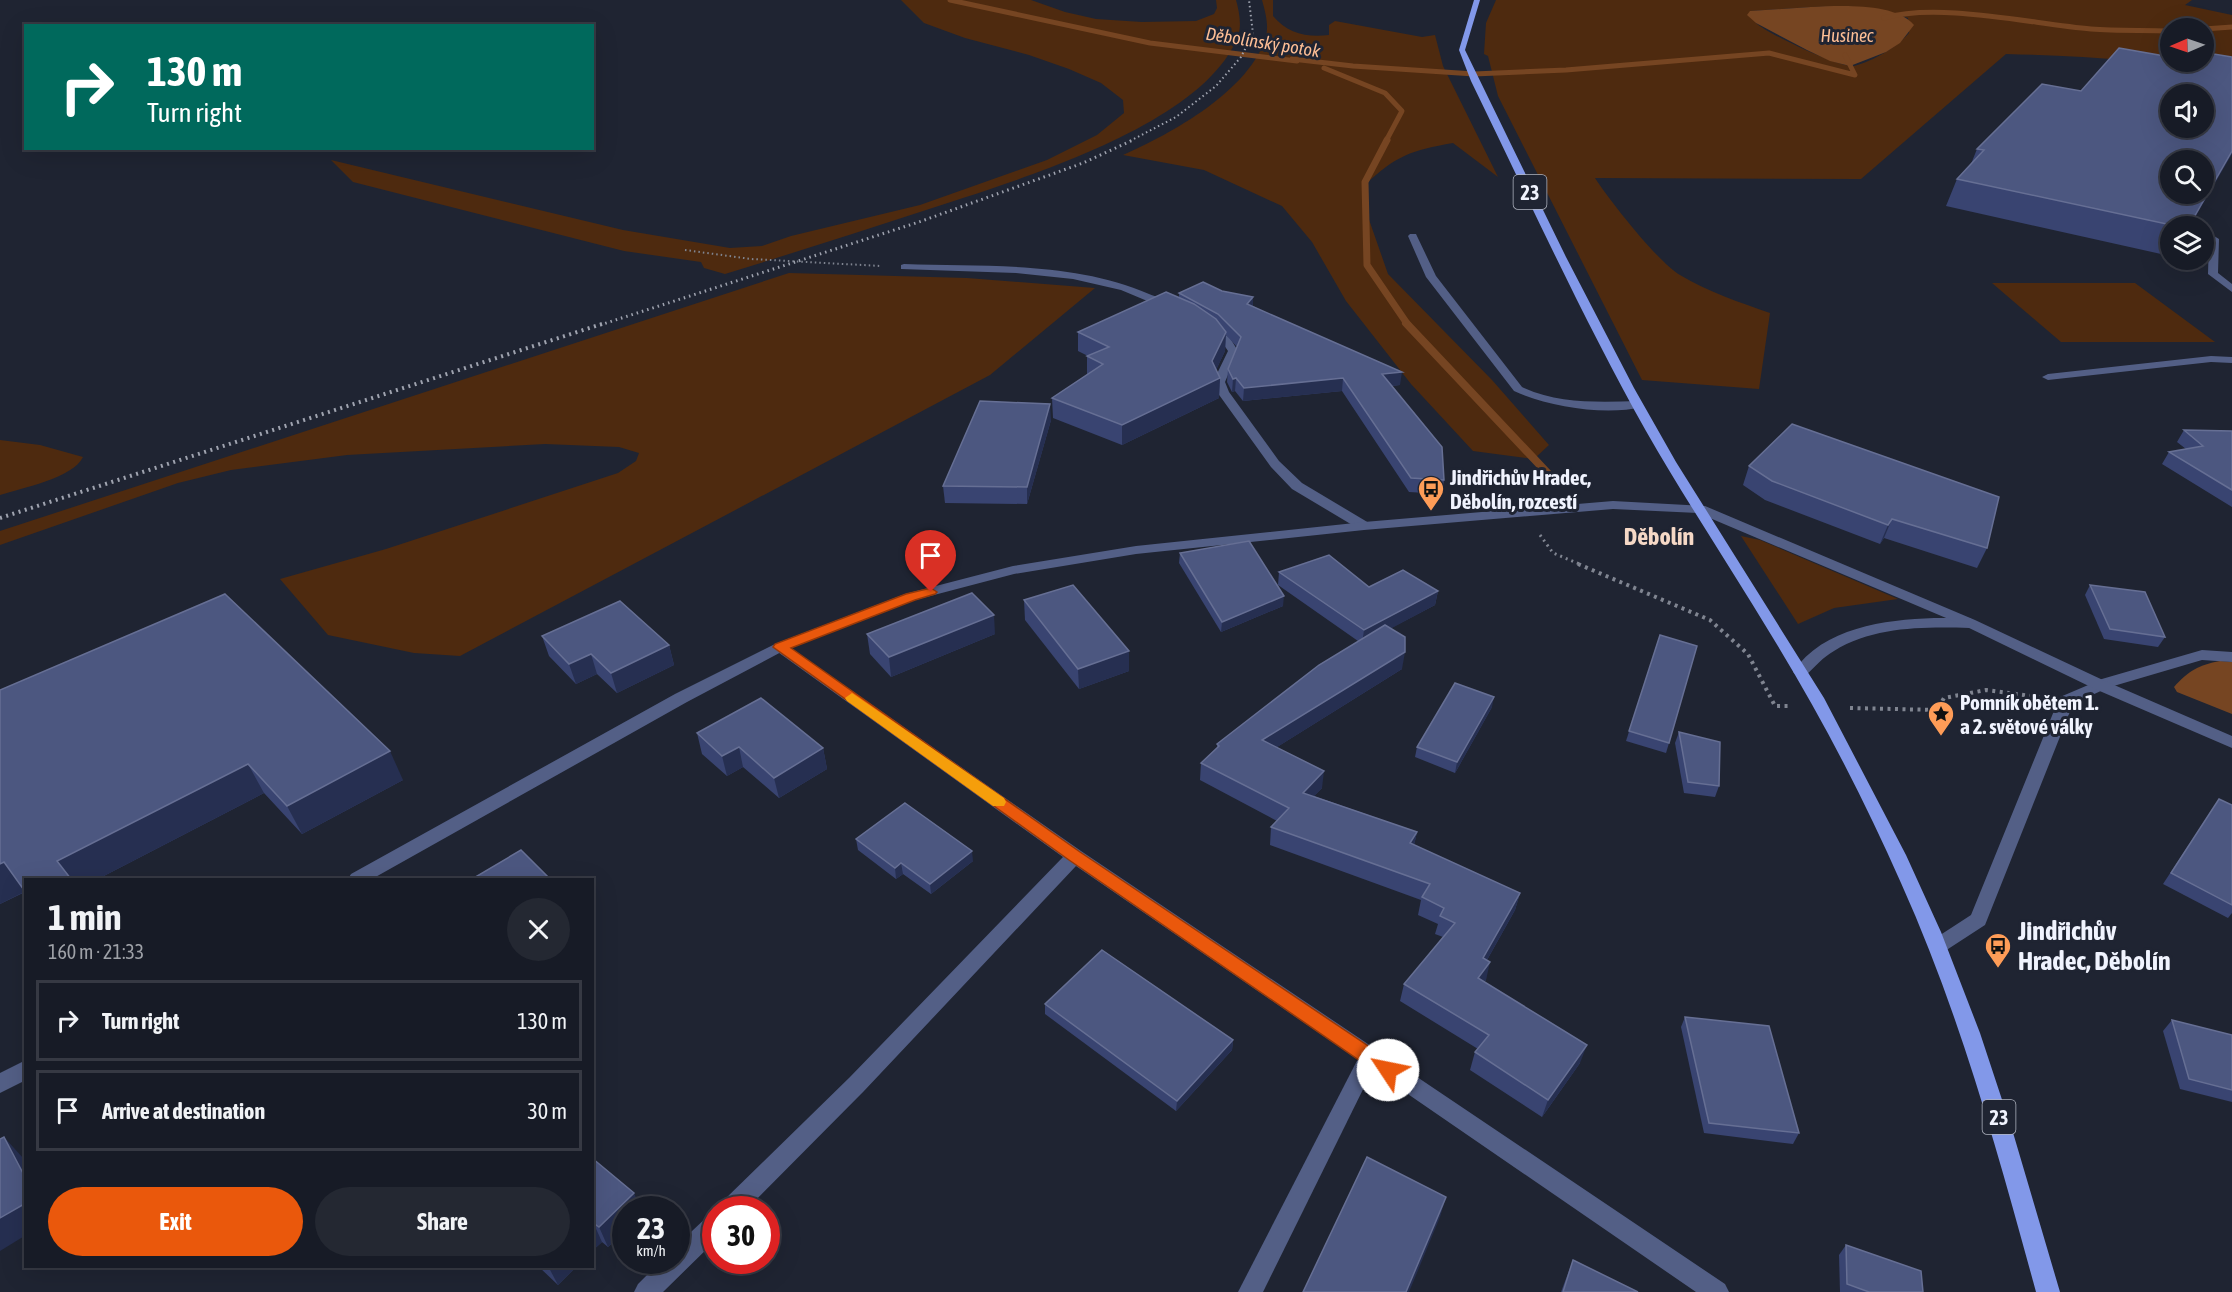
<!DOCTYPE html>
<meta charset="utf-8">
<style>
body{margin:0;font-family:"Asap Condensed",sans-serif;background:#242832;color:#f1f3f6;height:100vh;display:flex;flex-direction:column;font-size:22px;white-space:nowrap}
*{box-sizing:border-box;margin:0}
p{font-size:20px;color:#9ea1a7}
.icon{flex:none;width:33px;height:33px;fill:none;stroke:currentColor;stroke-width:2;stroke-linecap:round;stroke-linejoin:round}
.map{position:relative;flex:1;overflow:hidden}
.drawer{position:absolute;left:24px;top:878px;width:570px;height:390px;display:flex;flex-direction:column;background:#171b26;border-radius:0px;box-shadow:0 6px 24px #0002,0 0 0 2px #363943}
.drawer>*{flex:none}
.top-card{position:absolute;left:24px;top:24px;width:570px;height:126px;border-radius:0px;box-shadow:0 6px 24px #0002,0 0 0 2px #363943;background:#00695c;color:#fff;overflow:hidden}
.needle{width:39px;rotate:268deg}
.tools{position:absolute;left:2160px;top:18px;display:grid;gap:12px}
.tools a{display:grid;place-items:center;width:54px;height:54px;border-radius:50%;background:#171b26;box-shadow:0 6px 24px #0002,0 0 0 2px #363943;font-size:30px}
.speed{position:absolute;left:612px;top:1196px;display:flex;gap:12px;font-size:30px;font-weight:700;text-align:center}
.speed>*{display:grid;place-content:center;width:78px;height:78px;border-radius:50%;background:#171b26;box-shadow:0 6px 24px #0002,0 0 0 2px #363943;line-height:1}
.speed small{font-size:15px;font-weight:400}
.speed .limit{border:9px solid #d22;background:#fff;color:#111}
.pin{position:absolute;display:grid;place-items:center;width:51px;height:51px;color:#fff;margin:-62px -26px;border-radius:50% 50% 50% 0;rotate:-45deg;box-shadow:0 0 6px #0007}
.pin .icon{rotate:45deg}
.me{position:absolute;width:66px;margin:-33px;rotate:304deg;stroke-linejoin:round;filter:drop-shadow(0 0 4px #0008)}
.turn{display:flex;align-items:center;gap:21px;height:126px;padding:0 24px;font-size:27px}
.turn .icon{width:78px;height:78px;stroke-width:2.5}
.turn b{display:block;font-size:42px;line-height:51px}
.round{display:grid;place-items:center;flex:none;width:63px;height:63px;border-radius:32px;background:#242832}
.summary{display:flex;align-items:center;justify-content:space-between;height:102px;padding:0 24px}
h1{font-size:36px;font-weight:700;line-height:45px}
.cta{display:flex;gap:12px;margin-top:auto;padding:12px 24px}
.cta a{flex:1;height:69px;border-radius:36px;background:#ea580c;color:#fff;font-size:24px;font-weight:700;line-height:69px;text-align:center}
.cta a+a{background:#242832;color:#f1f3f6}
ul{padding:0;list-style:none}
li{display:flex;align-items:center;gap:18px;height:81px;margin:0 12px 9px;padding:0 12px;border:3px solid #363943;border-radius:0px}
li div{flex:1}
li b{display:block;font-size:22px}
li em{font-style:normal}
.map>svg:first-child{display:block}
.green{fill:#4e2a0f;fill-rule:evenodd}
.water{fill:#764522}
.lines{fill:none;stroke-linecap:round;stroke-linejoin:round}
.stream-far2{stroke:#764522;stroke-width:5}
.stream-far1{stroke:#764522;stroke-width:7}
.stream{stroke:#764522;stroke-width:8}
.path-far2{stroke:#808591;stroke-width:2;stroke-dasharray:1.5 3;stroke-linecap:butt}
.path-far1{stroke:#808591;stroke-width:3;stroke-dasharray:2 4;stroke-linecap:butt}
.path{stroke:#808591;stroke-width:4;stroke-dasharray:3 4.5;stroke-linecap:butt}
.service{fill:#535f86;fill-rule:evenodd}
.minor{fill:#535f86;fill-rule:evenodd}
.tertiary{fill:#535f86;fill-rule:evenodd}
.primary{fill:#8298e9;fill-rule:evenodd}
.rail-far2{stroke:#9fa3af;stroke-width:2;stroke-dasharray:1.5 3;stroke-linecap:butt}
.rail-far1{stroke:#9fa3af;stroke-width:3;stroke-dasharray:1.5 4;stroke-linecap:butt}
.rail{stroke:#9fa3af;stroke-width:4;stroke-dasharray:2 4.5;stroke-linecap:butt}
.wall{fill:#394471}
.shaded-wall{fill:#262f51}
.building{fill:#4c5780;stroke:#666f94;stroke-width:1.5;fill-rule:evenodd}
.route{fill:#ea580c;stroke:#983908;stroke-width:1.5}
.slow{fill:#f59e0b}
.labels{text-anchor:middle;dominant-baseline:central;stroke-width:6;stroke-linejoin:round;paint-order:stroke}
.far-water-label{font-size:18px;font-style:italic;fill:#fdbe95;stroke:#1f2432}
.shield{fill:#1f2432;stroke:#b1b5c1;stroke-width:1.5}
.shield-label{font-size:20px;font-weight:bold;fill:#f0f3fe}
.poi-label{font-size:21px;font-weight:bold;fill:#f0f3fe;stroke:#1f2432;text-anchor:start}
.quarter-label{font-size:24px;font-weight:bold;fill:#f5d8c6;stroke:#1f2432}
.near-poi-label{font-size:26px;font-weight:bold;fill:#f0f3fe;stroke:#1f2432;text-anchor:start}
</style>
<div class="map">
<svg width="2232" height="1292" viewBox="0 0 2232 1292">
<rect width="100%" height="100%" fill="#1f2432"/>
<!-- green -->
<g class="green">
<path d="M901,0H1031L1065,12L1096,19L1142,22L1196,21L1214,14L1217,8L1216,0H1236C1239,11 1242,25 1238,36C1203,128 1007,183 920,212C855,233 790,254 725,274L704,268L701,262L624,251L353,182L331,160L623,230L730,248L762,246L791,236L920,205L1047,160L1097,135L1124,113L1123,100L1101,83L1069,69L1029,55L965,38L924,23Z"/>
<path d="M1262,0H1273V16C1287,33 1307,38 1329,35V25L1335,21L1422,37L1435,35L1443,66L1498,177L1453,143C1412,150 1395,156 1365,185L1366,211L1388,274L1492,380L1549,445L1534,459L1473,451L1411,384L1346,301L1312,242L1282,206L1204,170L1123,155C1171,134 1251,90 1266,36C1269,25 1265,11 1262,0Z"/>
<path d="M1496,0H2192L2185,5L2232,15V72C2157,61 2083,56 2006,54L1861,179L1595,178C1610,201 1658,262 1680,275C1708,292 1739,302 1770,313L1759,389L1642,380L1498,96L1488,56L1484,54L1486,23ZM1811,7C1844,6 1877,5 1908,18L1909,33C1896,48 1873,61 1854,66C1842,69 1766,33 1756,23C1754,20 1752,14 1750,11ZM2170,28H2204V62H2170Z"/>
<path d="M789,273L967,278L1095,288L990,375L460,656L414,653L328,635L280,579L386,549L618,473L636,461L639,453L619,447L545,444L347,455L231,470L178,483L0,545V531Z"/>
<path d="M1992,283H2135L2215,342H2061Z"/>
<path d="M0,440L40,445L83,457C73,478 22,488 0,495Z"/>
<path d="M1741,536L1760,540L1898,599L1834,608L1798,624Z"/>
</g>
<!-- water -->
<g class="water">
<path d="M1811,7C1839,6 1894,2 1914,25L1900,43L1886,52L1850,66L1830,61L1807,50L1756,23L1747,15L1750,11Z"/>
<path d="M2220,661L2232,662V714L2177,692L2174,687C2188,671 2199,665 2220,661Z"/>
</g>
<g class="lines">
<!-- stream-far2 -->
<g class="stream-far2">
<path d="M950,0L1150,43L1297,61"/>
<path d="M1884,18C1939,2 2032,24 2091,29C2117,31 2144,30 2170,31"/>
<path d="M2204,29L2232,27"/>
<path d="M1292,59L1353,66L1474,74L1566,70L1769,53L1855,75L1845,55"/>
<path d="M1324,68L1385,93L1402,111L1386,141"/>
</g>
<!-- stream-far1 -->
<path class="stream-far1" d="M1387,140L1365,182L1367,265L1408,325"/>
<!-- stream -->
<path class="stream" d="M1406,323L1554,480"/>
<!-- path-far2 -->
<path class="path-far2" d="M685,250L751,259L881,266"/>
<!-- path-far1 -->
<path class="path-far1" d="M1540,535L1553,553L1582,565"/>
<!-- path -->
<g class="path">
<path d="M1578,564L1710,620L1748,654L1775,706H1792"/>
<path d="M1850,708L1937,710L1944,698L1986,690L2039,697"/>
</g>
<!-- service -->
<g class="service">
<path d="M1410,234H1416L1436,276L1522,387C1559,404 1598,402 1638,401L1642,403V407C1606,416 1547,407 1514,391L1426,277L1408,236Z"/>
<path d="M2214,236L2219,239L2218,273L2232,284V292L2208,274L2209,239Z"/>
<path d="M904,264C985,267 1073,261 1149,294C1157,297 1167,300 1173,306L1164,308L1121,290L1073,279L1016,273L901,269V265Z"/>
<path d="M1211,324L1230,338L1238,351L1225,382L1229,392L1279,461L1302,483L1369,523L1371,526L1369,529H1359L1292,489L1271,467L1217,392L1213,382L1228,351L1222,342L1206,327Z"/>
<path d="M2211,356L2232,357V363L2211,362L2048,380L2042,377L2048,374Z"/>
<path d="M2202,650L2232,652V662L2202,660L2100,690L2092,685L2095,681Z"/>
<path d="M1369,1048L1376,1051L1379,1057L1263,1292H1238L1362,1051Z"/>
</g>
<!-- minor -->
<g class="minor">
<path d="M1934,618H1970L1977,623L1970,628C1924,627 1875,626 1834,651C1823,657 1815,667 1806,675H1796L1793,672C1824,627 1884,620 1934,618Z"/>
<path d="M780,642L785,644L1081,851L1725,1284L1729,1292H1696L1076,866L864,1091L747,1209H720L723,1201L850,1077L1063,857L775,650L772,647L775,644Z"/>
<path d="M2100,680L2105,681L2108,685L2105,689L2073,704L1987,920L1985,925L1945,951L1938,954L1931,951L1928,946L1931,941L1971,915L2058,701L2060,697Z"/>
<path d="M716,1213V1240L663,1292H634L638,1284L662,1260H676V1246L708,1216Z"/>
</g>
<!-- tertiary -->
<g class="tertiary">
<path d="M1613,501L1705,506L1975,620L2105,681L2232,736V748L2095,689L1965,626L1698,513L1613,509L1364,530L1136,554L1014,574L915,600L785,650L687,702L372,879H348L351,874L675,694L775,644L905,594L1013,566L1136,546L1364,522Z"/>
<path d="M26,1060V1080L0,1093V1073Z"/>
</g>
<!-- primary -->
<path class="primary" d="M1474,0H1480L1465,50L1566,257L1634,388L1676,462L1824,698L1906,855L1941,932L1980,1033L2014,1136L2060,1292H2036C1998,1153 1960,1014 1901,883C1864,799 1821,716 1773,638C1731,568 1686,501 1646,431C1582,317 1528,198 1471,81L1459,50Z"/>
<!-- rail-far2 -->
<path class="rail-far2" d="M1130,141L1176,117L1216,86L1241,57L1253,34L1249,0"/>
<!-- rail-far1 -->
<path class="rail-far1" d="M600,325L919,222L1083,163L1133,140"/>
<!-- rail -->
<path class="rail" d="M0,518L605,323"/>
</g>
<!-- wall -->
<g class="wall">
<path d="M2042,84L2190,226H2170V256L1946,206L1957,179L1971,164L1977,149Z"/>
<path d="M1179,293L1253,306L1400,385L1391,386L1444,480L1442,494L1409,492L1342,391L1243,401L1235,391L1232,392L1227,382L1228,369L1237,347L1226,335L1225,351L1216,370L1220,378L1219,398L1122,445L1053,418L1052,398L1087,375V356H1088L1078,351V332L1179,298Z"/>
<path d="M1051,420L1027,504L945,503L943,486Z"/>
<path d="M2184,430L2232,431V507L2162,464L2169,452L2186,449L2177,442Z"/>
<path d="M1749,466L1987,548L1977,568L1884,538L1880,544L1765,500L1743,485Z"/>
<path d="M1180,553L1283,606L1221,632L1179,563Z"/>
<path d="M1279,572L1369,587L1438,591L1435,605L1391,628L1402,669L1277,747L1322,788L1314,796L1417,832L1414,845L1520,893L1515,910L1487,960L1486,980L1484,982L1580,1063L1542,1117L1470,1070L1475,1052L1478,1049L1400,1001L1404,984L1443,937L1435,934L1438,924L1418,915L1421,900L1270,845L1271,827L1277,821L1200,780L1201,763L1217,748V744L1358,641L1278,585Z"/>
<path d="M2090,585L2165,637L2158,647L2104,639L2085,595Z"/>
<path d="M1024,600L1129,671L1079,689L1025,620Z"/>
<path d="M867,634H995L891,677L870,654Z"/>
<path d="M1660,635L1669,743L1666,753L1626,741Z"/>
<path d="M542,636L669,645L674,665L617,693L597,674L576,684L549,656Z"/>
<path d="M0,690L403,780L302,834L264,793L98,879H26L25,892L0,904Z"/>
<path d="M1492,707L1455,773L1415,757L1417,747Z"/>
<path d="M1679,732L1719,786L1715,797L1684,793L1675,743Z"/>
<path d="M697,733L823,748L827,769L779,798L743,767L727,776L702,754Z"/>
<path d="M2219,799L2232,805V913L2228,918L2163,884Z"/>
<path d="M856,839L973,861L931,894L903,874L896,879L858,850Z"/>
<path d="M1045,1004L1233,1040L1232,1050L1176,1111L1045,1014Z"/>
<path d="M1685,1017L1799,1133L1793,1144L1704,1133L1681,1027Z"/>
<path d="M2172,1020L2232,1035V1102L2180,1089L2163,1031Z"/>
<path d="M592,1158L626,1209V1230L608,1247L602,1242L592,1251Z"/>
<path d="M1846,1245L1923,1292H1840L1839,1255Z"/>
<path d="M1573,1260L1638,1292H1561Z"/>
<path d="M538,1266H577L558,1285Z"/>
</g>
<!-- shaded-wall -->
<g class="shaded-wall">
<path d="M2232,151V154L2190,226H2189Z"/>
<path d="M1253,297V309L1247,304Z"/>
<path d="M1226,332L1225,351L1211,381L1212,361Z"/>
<path d="M1402,372L1400,385L1380,387L1382,374Z"/>
<path d="M1220,378L1219,398L1122,445V425Z"/>
<path d="M1236,378L1235,391L1232,392L1233,379Z"/>
<path d="M1343,378L1342,391L1243,401L1244,388Z"/>
<path d="M1050,404L1051,420L1027,504V487Z"/>
<path d="M1892,519L1884,538L1880,544L1888,525Z"/>
<path d="M1438,591L1435,605L1362,644L1364,630Z"/>
<path d="M1284,596L1283,606L1221,632L1222,622Z"/>
<path d="M994,615L995,634L891,677L889,657Z"/>
<path d="M669,645L674,665L617,693L611,673Z"/>
<path d="M1129,651V671L1079,689L1078,669Z"/>
<path d="M1405,652L1402,669L1261,757L1262,740Z"/>
<path d="M591,654L597,674L576,684L569,664Z"/>
<path d="M1494,697L1492,707L1455,773L1457,762Z"/>
<path d="M739,747L743,767L727,776L722,756Z"/>
<path d="M823,748L827,769L779,798L774,778Z"/>
<path d="M390,751L403,780L302,834L287,806Z"/>
<path d="M248,764L264,793L98,879H70L57,861Z"/>
<path d="M1324,771L1322,788L1301,810L1303,793Z"/>
<path d="M1417,832L1413,850L1410,843Z"/>
<path d="M972,851L973,861L931,894L930,884Z"/>
<path d="M4,862L26,891L0,904V864Z"/>
<path d="M901,863L903,874L896,879L895,868Z"/>
<path d="M1520,893L1515,910L1478,976L1483,958Z"/>
<path d="M1490,962L1486,980L1473,996L1478,978Z"/>
<path d="M1233,1040L1232,1050L1176,1111L1177,1101Z"/>
<path d="M1587,1045L1580,1063L1542,1117L1548,1100Z"/>
<path d="M4,1137L23,1158L26,1162V1179Z"/>
<path d="M634,1193L641,1209H626V1230L608,1247L599,1227Z"/>
<path d="M1446,1197L1440,1217L1409,1292H1406Z"/>
<path d="M26,1203V1235L0,1251V1218Z"/>
<path d="M593,1222L602,1242L592,1251Z"/>
<path d="M548,1266H577L558,1285Z"/>
</g>
<!-- building -->
<g class="building">
<path d="M2119,48L2170,57V62H2199L2208,63L2214,54L2232,57V151L2189,226H2176L1957,179L1984,150L1977,149L2042,84L2081,91ZM2170,94H2204V128H2170ZM2170,160H2204V194H2170Z"/>
<path d="M1203,282L1222,291L1253,297L1247,304L1402,372L1382,374L1442,447L1444,480L1411,478L1343,378L1244,388L1236,378L1233,379L1228,369L1241,337L1218,314L1179,293Z"/>
<path d="M1166,292L1194,304L1216,319L1226,332L1212,361L1220,378L1122,425L1052,398L1103,364L1087,356L1109,347L1078,332Z"/>
<path d="M980,401L1050,404L1027,487L943,486Z"/>
<path d="M1792,424L1999,497L1987,548L1892,519L1888,525L1772,481L1749,466Z"/>
<path d="M2184,430L2232,431V490L2169,452L2203,446Z"/>
<path d="M1249,541L1284,596L1222,622L1180,553Z"/>
<path d="M1329,555L1369,587L1403,570L1438,591L1364,630L1279,572Z"/>
<path d="M1073,585L1129,651L1078,669L1024,600Z"/>
<path d="M2090,585L2145,592L2165,637L2110,629Z"/>
<path d="M972,593L994,615L889,657L867,634Z"/>
<path d="M225,594L390,751L287,806L248,764L57,861L71,879H26V893L4,862L0,864V690Z"/>
<path d="M620,601L669,645L611,673L591,654L569,664L542,636Z"/>
<path d="M1385,625L1405,637V652L1262,740L1324,771L1303,793L1417,832L1410,843L1520,893L1483,958L1490,962L1478,978L1587,1045L1548,1100L1475,1052L1489,1035L1404,984L1455,923L1440,916L1444,908L1422,897L1430,884L1271,827L1289,808L1201,763L1219,746L1217,744L1319,665Z"/>
<path d="M1660,635L1697,646L1669,743L1629,731Z"/>
<path d="M1455,683L1494,697L1457,762L1417,747Z"/>
<path d="M761,698L823,748L774,778L739,747L722,756L697,733Z"/>
<path d="M1679,732L1720,742L1719,786L1688,782Z"/>
<path d="M2219,799L2232,805V905L2171,873Z"/>
<path d="M905,803L972,851L930,884L901,863L895,868L856,839Z"/>
<path d="M521,850L549,878L546,879H472Z"/>
<path d="M1102,950L1233,1040L1177,1101L1045,1004Z"/>
<path d="M1685,1017L1769,1026L1799,1133L1709,1123Z"/>
<path d="M2172,1020L2232,1035V1090L2189,1079Z"/>
<path d="M4,1137L26,1179V1203L0,1218V1139Z"/>
<path d="M1367,1157L1446,1197L1406,1292H1303Z"/>
<path d="M592,1158L634,1193L599,1227L592,1222Z"/>
<path d="M1846,1245L1921,1271L1923,1292H1869L1847,1284Z"/>
<path d="M1573,1260L1638,1292H1563Z"/>
</g>
<!-- route -->
<path class="route" d="M931,588L937,592L935,594L915,600L791,648L1080,852L1395,1064L1398,1070L1395,1076L1388,1078L1382,1076L1069,860L773,647L775,644L906,594Z"/>
<!-- slow -->
<path class="slow" d="M852,693L1004,798L1006,802L1004,806H993L847,701L845,698Z"/>
<!-- icons -->
<defs>
<g id="bus-pin" transform="scale(1.35)"><path d="M0 17L-7.5 6A9.5 9.5 0 1 1 7.5 6Z" fill="#fe9c57" stroke="#1f2432"/><path d="M-5-6H5V4H4V6H2V4H-2V6H-4V4H-5ZM-3.5-4V0h7V-4ZM-3.5 1.2v1.5H-2V1.2ZM2 1.2v1.5H3.5V1.2Z" fill="#111"/></g>
<g id="sight-pin" transform="scale(1.35)"><path d="M0 17L-7.5 6A9.5 9.5 0 1 1 7.5 6Z" fill="#fe9c57" stroke="#1f2432"/><path d="M0-6L1.8-2.2L6-1.7L2.9 1.2L3.7 5.4L0 3.3L-3.7 5.4L-2.9 1.2L-6-1.7L-1.8-2.2Z" fill="#111"/></g>
</defs>
<g fill-rule="evenodd">
<use href="#bus-pin" x="1431" y="489"/>
<use href="#sight-pin" x="1941" y="714"/>
<use href="#bus-pin" x="1998" y="946"/>
</g>
<g class="labels">
<!-- far-water labels -->
<g class="far-water-label">
<text x="1847" y="35">Husinec</text>
<text transform="translate(1263 42) rotate(9)">Děbolínský potok</text>
</g>
<!-- shield labels -->
<g class="shield">
<rect x="1513.5" y="175" width="33" height="34" rx="4.5"/>
<rect x="1982.5" y="1100" width="33" height="34" rx="4.5"/>
</g>
<g class="shield-label">
<text x="1530" y="192">23</text>
<text x="1999" y="1117">23</text>
</g>
<!-- poi labels -->
<g class="poi-label">
<text x="1450" y="477">Jindřichův Hradec,<tspan x="1450" dy="24">Děbolín, rozcestí</tspan></text>
<text x="1960" y="702">Pomník obětem 1.<tspan x="1960" dy="24">a 2. světové války</tspan></text>
</g>
<!-- quarter labels -->
<g class="quarter-label">
<text x="1659" y="536">Děbolín</text>
</g>
<!-- near-poi labels -->
<g class="near-poi-label">
<text x="2018" y="931">Jindřichův<tspan x="2018" dy="30">Hradec, Děbolín</tspan></text>
</g>
</g>
</svg>
<div class="tools">
<a><svg class="needle" viewBox="-14 -14 28 28"><path d="M0-13l5 13h-10z" fill="#e53935"/><path d="M0 13l5-13h-10z" fill="#9ea1a7"/></svg></a>
<a><svg class="icon" aria-label="sound" viewBox="0 0 24 24"><path d="M4 9h4l5-4v14l-5-4H4zM17 9q2 3 0 6"/></svg></a>
<a><svg class="icon" aria-label="search" viewBox="0 0 24 24"><circle cx="10" cy="10" r="6"/><path d="M15 15l6 6"/></svg></a>
<a><svg class="icon" aria-label="layers" viewBox="0 0 24 24"><path d="M12 4l9 5-9 5-9-5zM3 14l9 5 9-5"/></svg></a>
</div>
<div class="speed"><div>23<small>km/h</small></div><div class="limit">30</div></div>
<div class="pin" style="left:931px;top:592px;background:#d93025"><svg class="icon" aria-label="arrive" viewBox="0 0 24 24"><path d="M6 21V4h12l-3 4 3 4H6"/></svg></div>
<svg class="me" style="left:1388px;top:1070px" viewBox="-20 -20 40 40"><circle r="19" fill="#fff"/><path d="M0-13L10 11 0 6-10 11z" fill="#ea580c"/></svg>
<div class="top-card">
<div class="turn"><svg class="icon" aria-label="right" viewBox="0 0 24 24"><path d="M7 20v-9h11M14 6l5 5-5 5"/></svg><div><b>130 m</b>Turn right</div></div>
</div>
<section class="drawer">
<div class="summary"><div><h1>1 min</h1><p>160 m · 21:33</p></div><a class="round"><svg class="icon" aria-label="close" viewBox="0 0 24 24"><path d="M6 6l12 12M18 6L6 18"/></svg></a></div>
<ul>
<li><svg class="icon" aria-label="right" viewBox="0 0 24 24"><path d="M7 20v-9h11M14 6l5 5-5 5"/></svg><div><b>Turn right</b></div><em>130 m</em></li>
<li><svg class="icon" aria-label="arrive" viewBox="0 0 24 24"><path d="M6 21V4h12l-3 4 3 4H6"/></svg><div><b>Arrive at destination</b></div><em>30 m</em></li>
</ul>
<div class="cta"><a>Exit</a><a>Share</a></div>
</section>
</div>
